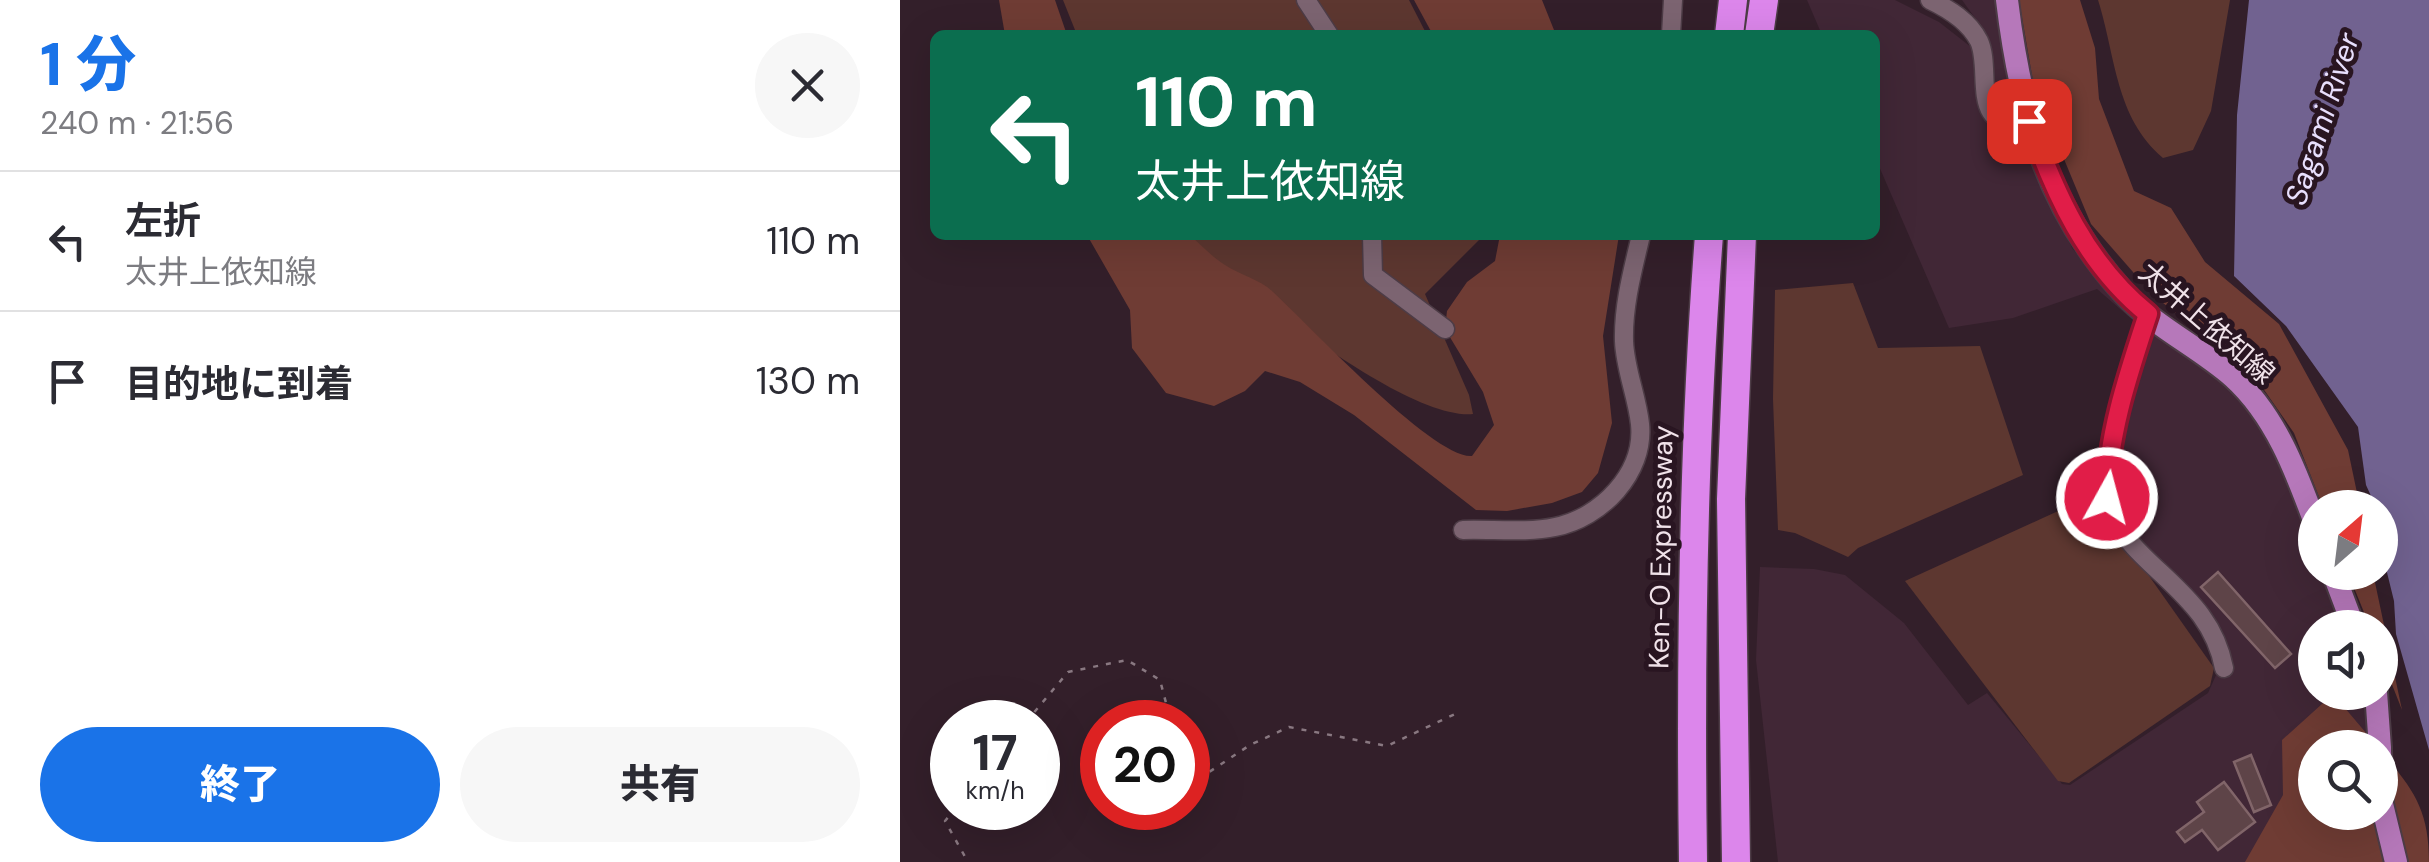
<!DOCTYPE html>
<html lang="ja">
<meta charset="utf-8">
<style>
body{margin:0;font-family:"DM Sans","Noto Sans JP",sans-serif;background:#f7f7f7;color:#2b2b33;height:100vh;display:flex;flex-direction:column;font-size:38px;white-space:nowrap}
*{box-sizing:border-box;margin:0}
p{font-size:32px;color:#7c7c81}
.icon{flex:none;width:55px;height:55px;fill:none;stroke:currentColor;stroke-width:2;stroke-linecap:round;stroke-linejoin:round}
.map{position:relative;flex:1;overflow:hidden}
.details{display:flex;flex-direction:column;background:#fff;width:900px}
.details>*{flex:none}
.banner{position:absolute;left:30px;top:30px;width:950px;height:210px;border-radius:15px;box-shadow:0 10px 40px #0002;background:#0b6e4f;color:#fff;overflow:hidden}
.needle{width:65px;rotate:28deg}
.controls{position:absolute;left:1398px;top:490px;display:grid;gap:20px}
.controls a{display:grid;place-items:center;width:100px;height:100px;border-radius:50%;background:#fff;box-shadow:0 10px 40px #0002;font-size:50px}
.speed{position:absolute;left:30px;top:700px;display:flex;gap:20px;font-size:50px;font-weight:700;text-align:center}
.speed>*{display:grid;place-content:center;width:130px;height:130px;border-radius:50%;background:#fff;box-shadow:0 10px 40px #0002;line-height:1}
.speed small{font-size:25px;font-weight:400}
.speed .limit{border:15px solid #d22;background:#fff;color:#111}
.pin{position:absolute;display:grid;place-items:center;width:85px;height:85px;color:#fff;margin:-42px;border-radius:20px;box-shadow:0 5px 15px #0006}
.me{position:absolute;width:110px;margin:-55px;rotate:7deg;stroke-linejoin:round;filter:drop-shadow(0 0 8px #0008)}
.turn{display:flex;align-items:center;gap:35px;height:210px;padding:0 40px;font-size:45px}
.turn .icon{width:130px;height:130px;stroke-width:2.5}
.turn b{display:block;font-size:70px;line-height:85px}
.round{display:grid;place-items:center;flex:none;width:105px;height:105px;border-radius:52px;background:#f7f7f7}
.overview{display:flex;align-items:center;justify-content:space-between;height:170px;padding:0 40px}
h1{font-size:60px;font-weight:800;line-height:75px;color:#1a73e8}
.cta{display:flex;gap:20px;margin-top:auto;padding:20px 40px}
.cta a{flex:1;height:115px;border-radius:60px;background:#1a73e8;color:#fff;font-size:40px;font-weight:800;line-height:115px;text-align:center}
.cta a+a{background:#f7f7f7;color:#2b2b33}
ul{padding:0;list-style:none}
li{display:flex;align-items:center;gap:30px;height:140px;padding:0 40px;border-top:2px solid #e1e1e2}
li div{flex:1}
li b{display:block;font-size:38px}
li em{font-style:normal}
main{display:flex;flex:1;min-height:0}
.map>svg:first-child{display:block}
.built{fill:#412736}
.green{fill:#5d3730}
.forest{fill:#6f3c34}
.water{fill:#716290}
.building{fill:#5e4448;stroke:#816569;stroke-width:2.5}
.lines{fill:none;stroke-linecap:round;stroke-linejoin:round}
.minor-casing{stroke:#4d3c46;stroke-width:21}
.major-casing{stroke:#4d3c46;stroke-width:26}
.highway-casing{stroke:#4d3c46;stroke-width:31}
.path{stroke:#897881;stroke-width:2.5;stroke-dasharray:5 8;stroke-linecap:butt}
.minor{stroke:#7c6471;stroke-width:18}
.major{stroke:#b678ba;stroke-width:22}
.highway{stroke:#dc86eb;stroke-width:28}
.route-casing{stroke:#92132f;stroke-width:25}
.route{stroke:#e11d48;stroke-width:18}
.labels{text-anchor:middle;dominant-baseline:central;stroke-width:10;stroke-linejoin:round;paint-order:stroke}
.street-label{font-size:28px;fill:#f0e2e9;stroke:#291521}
.water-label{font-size:30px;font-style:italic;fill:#e8dffd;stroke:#291521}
</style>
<main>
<section class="details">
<div class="overview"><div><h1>1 分</h1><p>240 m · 21:56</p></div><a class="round"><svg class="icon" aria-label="close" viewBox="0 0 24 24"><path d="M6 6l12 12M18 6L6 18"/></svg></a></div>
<ul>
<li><svg class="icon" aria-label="left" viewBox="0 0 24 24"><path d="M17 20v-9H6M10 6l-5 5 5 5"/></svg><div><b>左折</b><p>太井上依知線</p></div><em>110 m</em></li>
<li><svg class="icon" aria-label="arrive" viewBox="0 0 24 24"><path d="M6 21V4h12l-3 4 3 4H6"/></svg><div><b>目的地に到着</b></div><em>130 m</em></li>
</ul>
<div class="cta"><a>終了</a><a>共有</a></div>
</section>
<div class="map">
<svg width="1529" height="862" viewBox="0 0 1529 862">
<rect width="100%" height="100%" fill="#331f2a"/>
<!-- built -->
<path class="built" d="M907,0H995L1039,22L1071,47L1088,36L1062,0H1096L1114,104L1143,186L1172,248L1223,310L1316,377L1347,408L1373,448L1415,550V572L1424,573L1445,627L1415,628V692L1467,693L1472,747L1415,748V812L1468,862H878L856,660L860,567L914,569L945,575L1004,623L1068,705L1087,693L1162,784L1170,785L1308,693L1325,655L1222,525L1211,501L1229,388L1250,335L1197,289L1113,318L1049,328L975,157V35H922Z"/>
<!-- green -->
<g class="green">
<path d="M163,0H509L527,35H177Z"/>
<path d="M1198,0H1330L1311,111L1293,150L1263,158C1215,117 1216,57 1198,0Z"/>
<path d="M279,235H584L525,294L569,395L573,414C502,420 336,281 279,235Z"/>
<path d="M953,283L978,348L1080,346L1123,475L958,548L948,557L895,533L878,530L873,399L875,290Z"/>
<path d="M1180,501L1199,505L1314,668L1310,686L1169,783L1158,781L1005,581Z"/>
</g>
<!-- forest -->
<g class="forest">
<path d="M99,0H155L167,35H105Z"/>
<path d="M514,0H642L656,35H533Z"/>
<path d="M1119,0H1180L1195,48L1199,99L1234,191L1271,208L1305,262L1379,324L1448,450L1460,507H1423L1394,433L1351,371L1254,296L1191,224L1134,87Z"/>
<path d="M187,235H290C301,245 312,257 325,265C340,275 359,279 372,291C406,322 533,459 572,456L594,425L583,392L545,329L547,311L567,282L595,261L600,235H719L703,336L712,423L698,473L682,492L652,503L607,511L576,510L454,415L400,382L365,371L345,391L314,406L266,393L232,348L230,310Z"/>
<path d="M1448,573H1473L1502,710L1480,654V628L1470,627Z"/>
<path d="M1433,694L1478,747L1415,748V812H1480V750C1513,789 1529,809 1529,862H1345L1383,795L1382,740Z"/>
</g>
<!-- water -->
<path class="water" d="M1349,0H1529V750L1496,634L1494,601L1480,544V508L1476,507L1466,485L1458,427L1386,326L1334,276L1337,115Z"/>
<!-- building -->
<g class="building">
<path d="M1318,572L1391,654L1375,668L1301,587Z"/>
<path d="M1351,755L1371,805L1354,812L1334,762Z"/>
<path d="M1324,782L1355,822L1318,850L1302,830L1285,842L1277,832L1304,812L1297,802Z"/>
</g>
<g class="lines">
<!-- minor casing -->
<g class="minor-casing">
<g id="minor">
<path d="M406,0L429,35"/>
<path d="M1030,0C1049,9 1069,21 1079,41C1093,71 1067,134 1129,121"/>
<path d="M771,35L773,0"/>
<path d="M472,235L473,275L545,329"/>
<path d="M1248,314C1236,351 1199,465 1208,501C1216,532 1239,553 1262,574C1292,602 1316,626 1324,668"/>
<path d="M563,530C592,529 627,533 655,527C701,518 745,473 740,424C737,396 725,369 724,341C723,305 733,269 741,235"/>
</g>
</g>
<!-- major casing -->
<g class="major-casing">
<g id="major">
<path d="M1107,0C1120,110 1147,209 1224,293C1255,327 1299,347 1333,377C1375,415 1396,471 1415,523"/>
<path d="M1433,572L1454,628"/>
<path d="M1476,692L1480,748"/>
<path d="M1480,751L1482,804L1496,862"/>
</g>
</g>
<!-- highway casing -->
<g class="highway-casing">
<g id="highway">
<path d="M829,35L833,0"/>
<path d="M859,35L864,0"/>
<path d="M793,862C790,652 793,444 809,235"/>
<path d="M836,862L831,499L842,235"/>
</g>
</g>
<!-- path -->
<g class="path">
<path d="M126,722L168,672L227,660L260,680L271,722"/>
<path d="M288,786L350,745L389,727L487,746L555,714"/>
<path d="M56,808L45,821L68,862"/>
</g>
<!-- minor -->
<use href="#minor" class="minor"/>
<!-- major -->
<use href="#major" class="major"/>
<!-- highway -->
<use href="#highway" class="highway"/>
</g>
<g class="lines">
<!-- route casing -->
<g class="route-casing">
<path id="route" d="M1129,121C1155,194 1186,264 1248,314C1229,372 1207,436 1207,498"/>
</g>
<!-- route -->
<use href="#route" class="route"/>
</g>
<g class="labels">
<!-- street labels -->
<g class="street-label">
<text transform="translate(1307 323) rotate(41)">太井上依知線</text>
<text transform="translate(761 547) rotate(-89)">Ken-O Expressway</text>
</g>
<!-- water labels -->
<g class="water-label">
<text transform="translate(1422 119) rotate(-72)">Sagami River</text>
</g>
</g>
</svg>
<div class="controls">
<a><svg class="needle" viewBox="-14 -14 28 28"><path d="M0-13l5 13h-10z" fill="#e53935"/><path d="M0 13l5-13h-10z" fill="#7c7c81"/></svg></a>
<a><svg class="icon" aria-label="sound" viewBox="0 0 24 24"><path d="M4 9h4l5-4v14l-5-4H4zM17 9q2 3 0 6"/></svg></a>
<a><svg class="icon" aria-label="search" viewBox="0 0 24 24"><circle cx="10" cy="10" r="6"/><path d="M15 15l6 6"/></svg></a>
</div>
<div class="speed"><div>17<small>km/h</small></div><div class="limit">20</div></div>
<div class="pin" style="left:1129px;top:121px;background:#d93025"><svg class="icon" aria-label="arrive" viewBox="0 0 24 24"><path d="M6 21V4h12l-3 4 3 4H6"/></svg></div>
<svg class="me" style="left:1207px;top:498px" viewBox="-20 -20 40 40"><circle r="17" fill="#e11d48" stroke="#fff" stroke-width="3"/><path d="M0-11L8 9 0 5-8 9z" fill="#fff"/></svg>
<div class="banner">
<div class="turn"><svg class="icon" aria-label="left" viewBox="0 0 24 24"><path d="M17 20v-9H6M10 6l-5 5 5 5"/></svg><div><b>110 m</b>太井上依知線</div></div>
</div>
</div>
</main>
